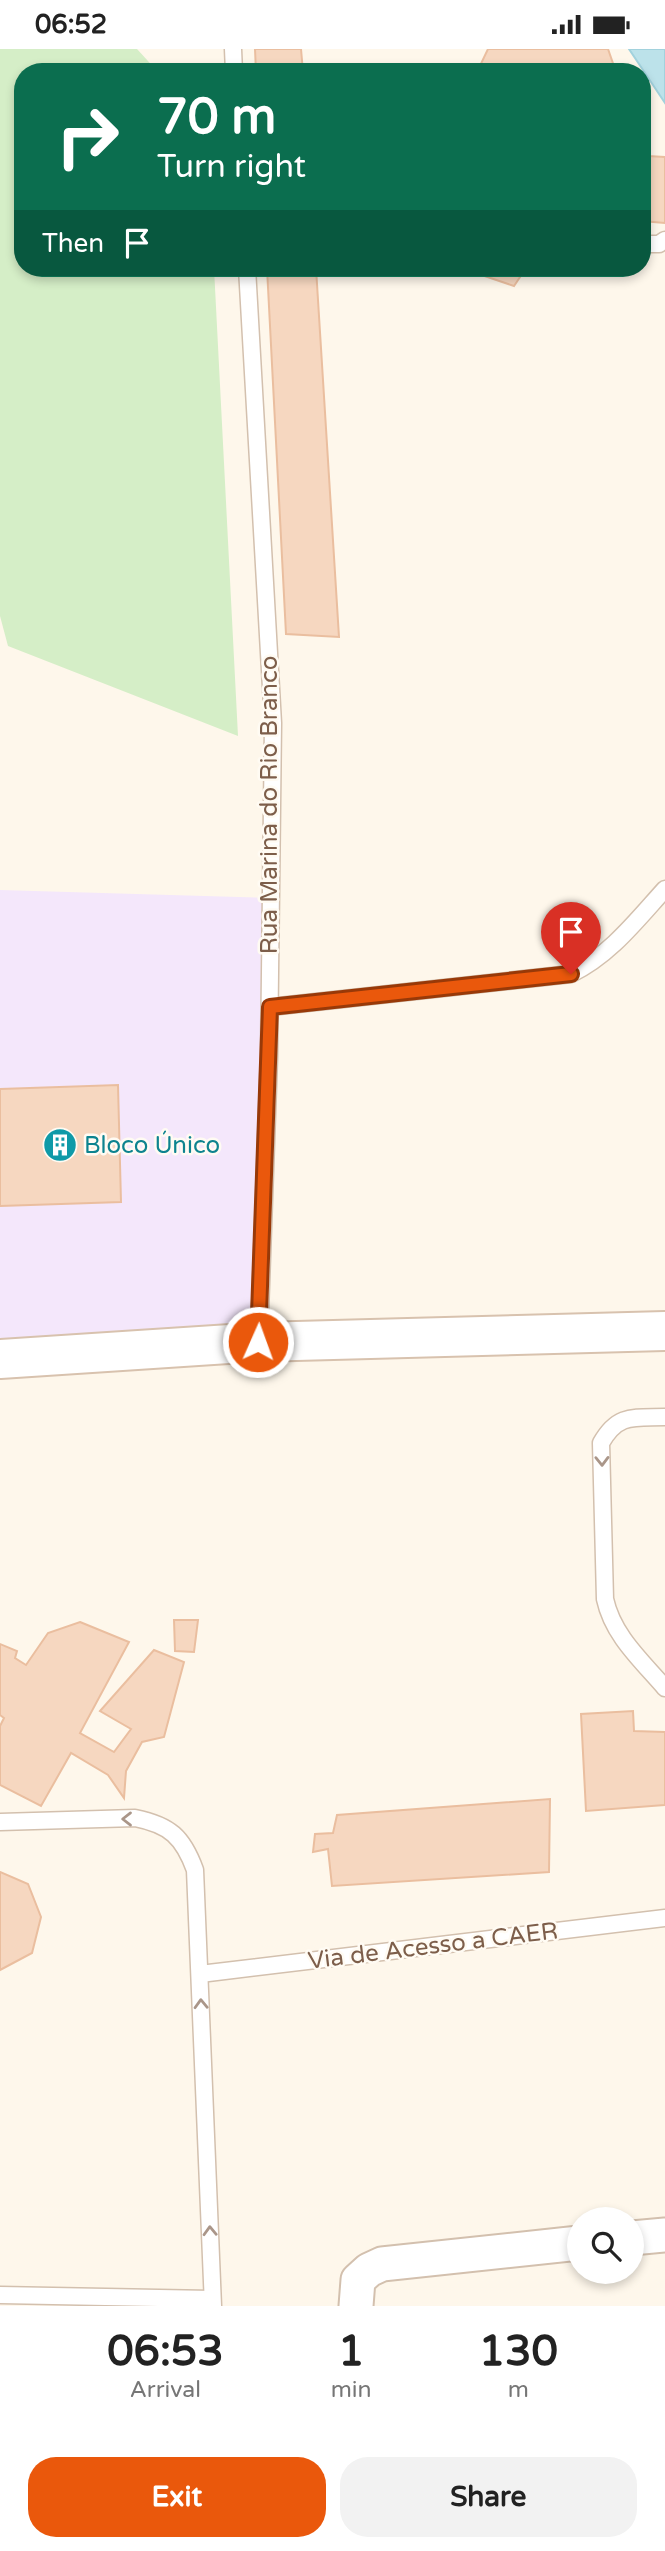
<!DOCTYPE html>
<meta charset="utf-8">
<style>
body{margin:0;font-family:"Varela Round",sans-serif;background:#f2f2f2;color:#222;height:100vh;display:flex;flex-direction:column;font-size:26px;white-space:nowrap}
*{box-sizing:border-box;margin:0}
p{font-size:23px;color:#767676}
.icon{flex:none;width:38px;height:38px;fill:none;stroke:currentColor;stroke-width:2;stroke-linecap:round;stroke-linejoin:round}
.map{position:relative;height:2257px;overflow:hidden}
.drawer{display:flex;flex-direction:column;background:#fff;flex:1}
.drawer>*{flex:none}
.hud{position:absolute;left:14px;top:14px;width:637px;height:214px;border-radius:28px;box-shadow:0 4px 10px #0003;background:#0b6e4f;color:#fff;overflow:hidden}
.fabs{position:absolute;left:567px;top:2158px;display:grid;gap:14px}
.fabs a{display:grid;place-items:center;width:77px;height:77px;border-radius:50%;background:#fff;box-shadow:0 4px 10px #0003;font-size:35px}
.pin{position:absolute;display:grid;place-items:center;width:60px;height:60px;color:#fff;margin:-72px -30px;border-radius:50% 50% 50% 0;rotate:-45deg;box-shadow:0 0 7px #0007}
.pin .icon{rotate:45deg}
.me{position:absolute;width:77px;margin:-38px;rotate:2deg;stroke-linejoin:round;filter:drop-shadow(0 0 5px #0008)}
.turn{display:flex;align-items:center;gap:24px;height:147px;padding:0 28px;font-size:32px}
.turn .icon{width:91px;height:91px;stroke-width:2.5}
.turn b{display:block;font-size:49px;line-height:60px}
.then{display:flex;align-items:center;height:66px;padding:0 28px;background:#0003;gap:14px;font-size:26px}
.eta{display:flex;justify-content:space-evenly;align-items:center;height:119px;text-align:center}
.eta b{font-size:42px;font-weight:700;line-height:49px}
.cta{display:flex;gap:14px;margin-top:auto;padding:14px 28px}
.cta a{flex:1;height:80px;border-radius:28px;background:#ea580c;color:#fff;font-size:28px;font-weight:700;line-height:80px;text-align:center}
.cta a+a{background:#f2f2f2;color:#222}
.status{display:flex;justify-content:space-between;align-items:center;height:49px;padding:0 35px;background:#fff;direction:ltr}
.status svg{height:19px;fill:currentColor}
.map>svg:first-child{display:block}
.education{fill:#f4e7fb}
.green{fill:#d5eec7}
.water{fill:#bce2ea;stroke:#a2d2dd;stroke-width:2}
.building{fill:#f6d7c0;stroke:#eabe9f;stroke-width:2}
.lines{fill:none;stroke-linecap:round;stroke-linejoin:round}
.lane-casing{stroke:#d3c0ae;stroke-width:19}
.street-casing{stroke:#d3c0ae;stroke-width:37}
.secondary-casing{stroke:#d8c2ae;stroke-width:42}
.lane{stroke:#fff;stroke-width:16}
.street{stroke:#fff;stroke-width:33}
.secondary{stroke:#fff;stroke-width:38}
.oneway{stroke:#aa9689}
.route-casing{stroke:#983908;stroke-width:18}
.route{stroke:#ea580c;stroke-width:12}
.labels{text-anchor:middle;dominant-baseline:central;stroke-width:5;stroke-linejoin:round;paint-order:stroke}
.street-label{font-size:24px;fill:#7d5e4a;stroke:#fffbf3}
.culture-label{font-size:24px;fill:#0d838f;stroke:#fffbf3;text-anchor:start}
</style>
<div class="status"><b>06:52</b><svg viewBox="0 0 49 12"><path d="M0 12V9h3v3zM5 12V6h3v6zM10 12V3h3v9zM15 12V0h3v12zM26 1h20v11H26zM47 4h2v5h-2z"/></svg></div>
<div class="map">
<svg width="665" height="2257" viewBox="0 0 665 2257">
<rect width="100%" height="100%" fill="#fef7eb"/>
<!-- education -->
<path class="education" d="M0,841L271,849L259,1293L0,1310Z"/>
<!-- green -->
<path class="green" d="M0,0H137L158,23H23V219H214L238,687L8,597L0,567Z"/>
<!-- water -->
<path class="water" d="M629,0H665V54Z"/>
<!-- building -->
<g class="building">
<path d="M255,0H301L303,23H256Z"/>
<path d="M488,0H608L616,23H477Z"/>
<path d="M642,92L648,107L665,108V174L642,172Z"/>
<path d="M267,219H316L339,588L286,585Z"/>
<path d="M461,219H526L514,237Z"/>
<path d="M118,1036L121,1153L0,1157V1040Z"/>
<path d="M174,1571H198L194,1603L175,1602Z"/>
<path d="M80,1573L129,1593L80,1684L114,1703L131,1680L100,1662L154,1601L184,1613L164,1688L142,1693L126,1722L124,1749L108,1726L71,1704L41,1757L0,1736V1677L4,1669L0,1666V1595L17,1602L15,1609L26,1616L48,1584Z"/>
<path d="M633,1662L634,1682L665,1683V1756L586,1762L581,1665Z"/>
<path d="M550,1750L549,1823L332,1837L328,1800L313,1803L315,1785L333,1784L337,1766Z"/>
<path d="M0,1823L28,1835L41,1868L32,1904L0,1921Z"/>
</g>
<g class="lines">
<!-- lane casing -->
<g class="lane-casing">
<g id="lane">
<path d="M233,0L234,23"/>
<path d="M642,195H659L665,191"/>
<path d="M247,219L273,674L269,1008L259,1293"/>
<path d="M270,958L571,925C610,906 636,872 665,840"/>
<path d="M665,1368C634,1369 618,1364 601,1394L605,1550C613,1587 642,1612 665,1639"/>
<path d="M0,1773L135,1769C170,1776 183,1788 195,1821L213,2257"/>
<path d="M200,1925L665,1869"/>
<path d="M0,2246L212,2250"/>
</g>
</g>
<!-- street casing -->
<g class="street-casing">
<g id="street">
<path d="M632,2189L665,2186"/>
<path d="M356,2257L358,2231L369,2221L382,2215L579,2194"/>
</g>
</g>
<!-- secondary casing -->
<g class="secondary-casing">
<path id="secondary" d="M0,1310L259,1293L665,1282"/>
</g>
<!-- lane -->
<use href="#lane" class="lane"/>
<!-- street -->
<use href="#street" class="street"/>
<!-- secondary -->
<use href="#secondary" class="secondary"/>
</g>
<!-- one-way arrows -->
<defs><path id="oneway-chevron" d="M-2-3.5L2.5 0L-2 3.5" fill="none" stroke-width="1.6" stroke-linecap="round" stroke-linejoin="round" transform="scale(1.75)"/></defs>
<g class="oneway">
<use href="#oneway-chevron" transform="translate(602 1412) rotate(89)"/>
<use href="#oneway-chevron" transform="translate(127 1770) rotate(-180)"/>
<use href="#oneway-chevron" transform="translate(201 1955) rotate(-92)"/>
<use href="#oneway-chevron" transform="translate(210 2182) rotate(-92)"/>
</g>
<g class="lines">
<!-- route casing -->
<g class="route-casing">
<path id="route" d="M258,1293L270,958L571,925"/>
</g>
<!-- route -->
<use href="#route" class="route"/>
</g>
<!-- icons -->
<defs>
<g id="building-disc" transform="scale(1.75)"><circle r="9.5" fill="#0f9aa8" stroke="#fffbf3"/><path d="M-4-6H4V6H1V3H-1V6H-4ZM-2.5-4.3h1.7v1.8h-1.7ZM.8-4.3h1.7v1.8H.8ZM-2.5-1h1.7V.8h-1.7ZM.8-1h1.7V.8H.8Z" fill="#fff"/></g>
</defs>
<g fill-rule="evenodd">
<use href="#building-disc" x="60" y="1096"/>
</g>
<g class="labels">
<!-- street labels -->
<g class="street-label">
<text transform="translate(269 756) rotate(-90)">Rua Marina do Rio Branco</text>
<text transform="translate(433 1897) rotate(-7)">Via de Acesso a CAER</text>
</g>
<!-- culture labels -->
<g class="culture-label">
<text x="84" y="1096">Bloco Único</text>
</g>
</g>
</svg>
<div class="fabs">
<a><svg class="icon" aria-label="search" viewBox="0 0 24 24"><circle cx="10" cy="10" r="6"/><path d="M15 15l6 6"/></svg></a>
</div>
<div class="pin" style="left:571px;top:925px;background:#d93025"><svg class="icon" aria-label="arrive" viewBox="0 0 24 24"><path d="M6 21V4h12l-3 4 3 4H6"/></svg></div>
<svg class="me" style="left:258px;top:1293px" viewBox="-20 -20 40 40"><circle r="17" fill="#ea580c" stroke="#fff" stroke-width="3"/><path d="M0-11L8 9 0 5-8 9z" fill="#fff"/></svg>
<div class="hud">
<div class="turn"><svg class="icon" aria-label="right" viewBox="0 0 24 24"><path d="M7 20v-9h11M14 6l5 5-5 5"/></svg><div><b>70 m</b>Turn right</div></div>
<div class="then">Then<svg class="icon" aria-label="arrive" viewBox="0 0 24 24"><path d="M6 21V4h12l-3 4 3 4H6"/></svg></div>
</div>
</div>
<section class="drawer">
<div class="eta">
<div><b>06:53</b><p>Arrival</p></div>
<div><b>1</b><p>min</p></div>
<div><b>130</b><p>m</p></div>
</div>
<div class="cta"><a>Exit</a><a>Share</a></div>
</section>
